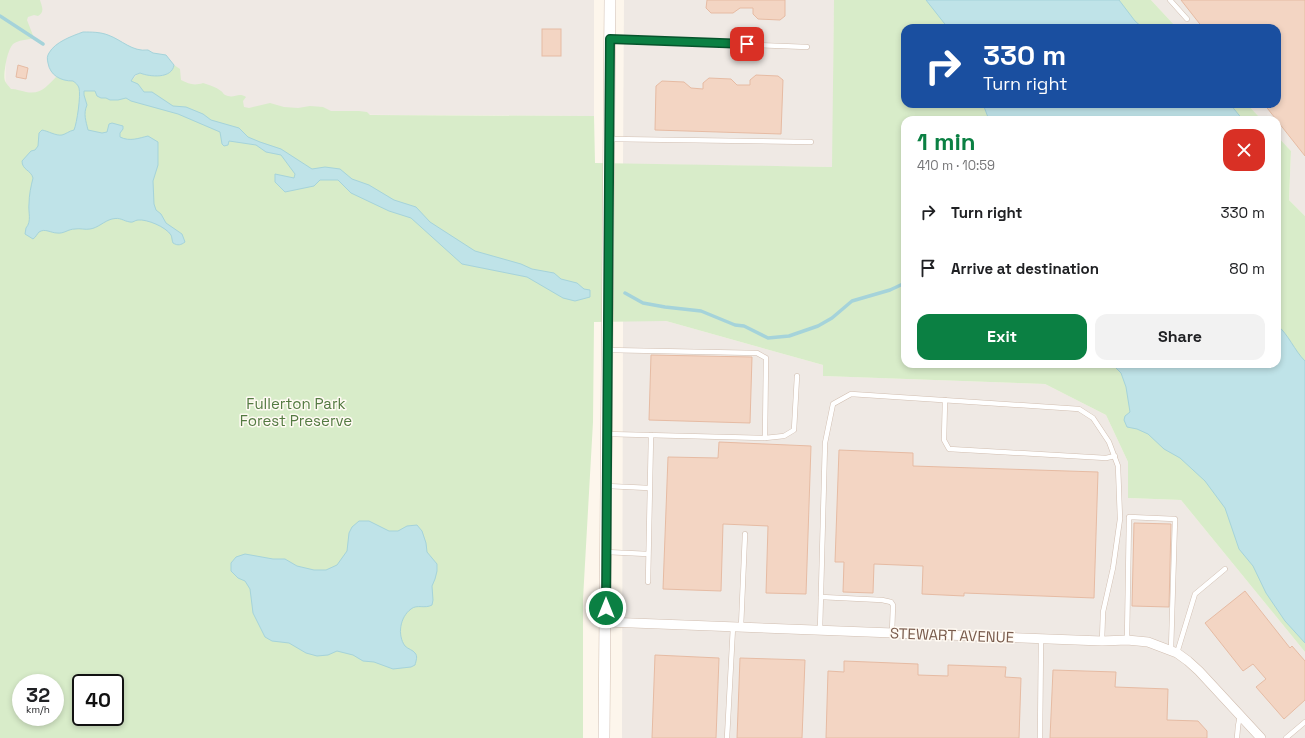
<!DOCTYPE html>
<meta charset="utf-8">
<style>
body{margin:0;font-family:"Space Grotesk",sans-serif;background:#f2f2f2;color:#202124;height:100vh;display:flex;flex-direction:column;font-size:15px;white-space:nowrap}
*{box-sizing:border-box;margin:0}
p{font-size:13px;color:#757577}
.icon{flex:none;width:22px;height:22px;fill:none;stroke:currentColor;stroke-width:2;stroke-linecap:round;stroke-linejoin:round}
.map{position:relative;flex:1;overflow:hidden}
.drawer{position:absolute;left:901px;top:116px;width:380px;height:252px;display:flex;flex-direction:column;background:#fff;border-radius:12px;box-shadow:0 2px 6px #0003}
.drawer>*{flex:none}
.top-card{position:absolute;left:901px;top:24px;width:380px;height:84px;border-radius:12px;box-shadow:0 2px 6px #0003;background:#1a4fa0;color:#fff;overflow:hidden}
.speed{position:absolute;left:12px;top:674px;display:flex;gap:8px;font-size:20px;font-weight:700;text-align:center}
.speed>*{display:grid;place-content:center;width:52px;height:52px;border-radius:50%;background:#fff;box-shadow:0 2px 6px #0003;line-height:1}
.speed small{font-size:10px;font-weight:400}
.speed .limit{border:2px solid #111;border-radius:6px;background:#fff;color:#111}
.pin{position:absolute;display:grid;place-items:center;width:34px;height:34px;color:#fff;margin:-17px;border-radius:8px;box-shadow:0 2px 6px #0006}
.me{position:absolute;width:44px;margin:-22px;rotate:0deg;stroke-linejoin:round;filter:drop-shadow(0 0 3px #0008)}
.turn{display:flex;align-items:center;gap:14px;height:84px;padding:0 16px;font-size:18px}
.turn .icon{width:52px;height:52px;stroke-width:2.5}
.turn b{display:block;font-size:28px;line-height:34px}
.round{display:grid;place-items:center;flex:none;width:42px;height:42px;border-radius:12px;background:#f2f2f2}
.head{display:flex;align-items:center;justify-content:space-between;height:68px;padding:0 16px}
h1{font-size:24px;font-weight:700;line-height:30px;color:#0b8043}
.cta{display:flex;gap:8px;margin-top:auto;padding:8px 16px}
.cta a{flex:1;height:46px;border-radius:12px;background:#0b8043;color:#fff;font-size:16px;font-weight:700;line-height:46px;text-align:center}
.cta a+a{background:#f2f2f2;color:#202124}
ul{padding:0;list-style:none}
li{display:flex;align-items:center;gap:12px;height:56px;padding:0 16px}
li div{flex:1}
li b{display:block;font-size:15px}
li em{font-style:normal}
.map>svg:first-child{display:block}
.industrial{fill:#efe9e4}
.green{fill:#d8ecc9;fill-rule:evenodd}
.water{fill:#bfe3e8;stroke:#a5d3da}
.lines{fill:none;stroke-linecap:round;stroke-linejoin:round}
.stream{stroke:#a5d3da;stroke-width:3.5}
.building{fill:#f3d5c3;stroke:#e6bba3}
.service-casing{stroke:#d1beb0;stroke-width:5.5}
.minor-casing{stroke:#d1beb0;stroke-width:10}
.tertiary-casing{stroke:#d1beb0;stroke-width:12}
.service{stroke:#fff;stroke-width:4.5}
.minor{stroke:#fff;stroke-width:9}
.tertiary{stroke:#fff;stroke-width:11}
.route-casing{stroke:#07532c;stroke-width:10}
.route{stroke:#0b8043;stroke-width:7}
.labels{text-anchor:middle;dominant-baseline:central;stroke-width:3;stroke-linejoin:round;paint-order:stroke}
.park-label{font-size:15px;fill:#537a41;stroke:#fffaf3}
.street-label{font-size:15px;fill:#7a5c4d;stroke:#fffaf3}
</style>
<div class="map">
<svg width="1305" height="738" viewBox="0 0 1305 738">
<rect width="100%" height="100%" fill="#fdf6ec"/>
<!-- industrial -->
<g class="industrial">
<path d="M6,0H594V116L5,113Z"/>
<path d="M624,0H834L833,167L623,164Z"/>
<path d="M1151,0H1305V216L1289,200L1291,151L1277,136V120H1262L1247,104H1277V28H1177Z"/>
<path d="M623,321H666L823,365V376L1045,384L1106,415L1128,462V498L1181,500L1305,652V738H622Z"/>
</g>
<!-- green -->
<path class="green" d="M0,0H40C42,7 45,12 38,16L34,15L28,17L27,20L34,38C27,40 18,40 13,44C7,50 3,74 5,81C6,84 9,86 11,89C17,89 21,91 26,92C41,95 47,86 56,77L69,81H73C79,86 87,90 95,91L101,98C110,98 122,88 130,82C134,79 135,75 140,73C150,77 172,79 174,65L180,69L181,80C189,84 194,86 203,83C209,85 216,87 221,91C224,93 223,95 228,96C235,98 239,92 246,97L243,101L244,107L249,108L270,103L284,107L298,108L310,106L323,107L331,111H359L367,112L370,115L594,116L595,163L832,167L834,0H1151L1177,28H905V104H1247L1262,120H905V364H1277V136L1291,151L1289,200L1305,216V652L1181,500L1128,498V462L1106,415L1045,384L823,376V365L666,321L594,322L593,422L583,599V738H0ZM21,683H55V717H21ZM81,683H115V717H81Z"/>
<!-- water -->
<g class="water">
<path d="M926,0H1119L1135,21L1143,28H948Z"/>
<path d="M83,32C92,32 100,32 108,35C122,40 132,52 148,50L153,53L166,55L174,65C172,79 150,77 140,73L135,75L131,81L138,84L144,92H152L173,106L186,107L203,114L211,120L239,128L248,137L260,142L281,149L312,169L325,167L340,169L352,179L369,185L394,200L416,207L430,222L475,251L521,264L532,269L554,273L561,279L577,283L584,289L590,290V297L575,301L563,298L527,277L462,264L411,218L389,211L351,193L338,180H320L314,186L285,192L275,182V174L294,178L295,174L281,155L266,152L256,145L229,141L228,145L224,146L222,144L220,132L178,114L131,101L126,98L118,100H110L106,98H101L97,96L95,91H84V95L87,105C83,114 86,121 88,130L102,133L107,132L109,124L112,123L123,126V129L120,133V137C130,142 139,138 148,136L158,142V165L153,181L154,204L156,210L161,214L166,223L182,234L185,242C181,245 178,246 173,243C172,241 172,237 171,235C166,227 147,219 138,220C135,220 133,223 130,222C123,221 121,217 112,219C104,221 98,228 90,229C85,230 80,228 75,229C68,229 64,234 57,233C51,233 45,228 39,232C37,234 36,237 33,239L25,234L26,228C32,221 28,212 29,204C29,195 31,186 33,178C31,170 22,170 22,161L31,151L35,150L38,146L39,133L42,130C48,131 56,136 62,135C66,134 69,131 74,130C77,123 81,95 79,88C78,85 76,83 73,81C60,81 50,75 48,63C47,59 47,56 49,53C55,42 72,36 83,32Z"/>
<path d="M983,104H1230L1243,120H989Z"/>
<path d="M1277,325C1289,335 1294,350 1305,361V643L1285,621L1266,593L1253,566L1239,549L1225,508L1205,481L1180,458L1164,449L1148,434L1137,429L1127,427L1124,420L1125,416L1130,412L1126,387L1121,373L1112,364H1277Z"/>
<path d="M359,521H369L389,531H398L407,526L417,525L422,531L426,543L427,552L437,564V571L435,579L432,586L433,600L432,605C425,609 417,604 411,609C400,617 397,635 405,646C408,649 413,650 415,653C418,656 416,661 415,665L411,667L393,669L374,662L363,661L353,655L337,651L328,655L317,656L306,653L289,643L272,641L265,637L253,613L250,589L245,581L238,578L231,571V563L236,557L245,554L273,559H285L297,566L314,570H326L337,565L347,551L349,533L352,527Z"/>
</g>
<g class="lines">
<!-- stream -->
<g class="stream">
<path d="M0,16L43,44"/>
<path d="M625,293L643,303L665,307L701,311L735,325L744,326L768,338L789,336L818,326L832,318L852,301L890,290L905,283"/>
</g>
</g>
<!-- building -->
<g class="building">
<path d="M707,0H785V16L780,20L758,19L753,14V8H740L733,13H711L706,8Z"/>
<path d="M1181,0H1305V156L1264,104H1277V28H1203Z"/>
<rect x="542" y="29" width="19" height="27"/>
<path d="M18,65L28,68L26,79L16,77Z"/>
<path d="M756,75L778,76L783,80L781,134L655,130L656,86L662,81L684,82L691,88L703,89V83L709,78L731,79L737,85H750V80Z"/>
<path d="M651,355L752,357L750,423L649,420Z"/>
<path d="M719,442L811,446L806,594L766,593L768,526L723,524L721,591L663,589L668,457L718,458Z"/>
<path d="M839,450L913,453V466L1098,472L1094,598L964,593V596L922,594L923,566L874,564L873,593L843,592L844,562H835Z"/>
<path d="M1134,523L1171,524L1169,607L1132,606Z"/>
<path d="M1245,591L1290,648L1292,646L1305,661V700L1284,719L1256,687L1266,679L1253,664L1243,671L1205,623Z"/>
<path d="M655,655L719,658L716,738H652Z"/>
<path d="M740,658L805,660L802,738H737Z"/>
<path d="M844,661L918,664V675L948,676V665L1006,667L1005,677L1021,678L1019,738H826L828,671L844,672Z"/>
<path d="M1053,670L1116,672L1115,687L1168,689L1167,720L1198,721L1207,731V738H1050Z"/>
</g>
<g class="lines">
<!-- service casing -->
<g class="service-casing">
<g id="service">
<path d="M1170,0L1187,19"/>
<path d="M610,39L807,47"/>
<path d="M610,139L811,142"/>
<path d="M607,350L757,353L766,358L765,438"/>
<path d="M945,400L944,440L949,449L1106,458L1115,456"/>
<path d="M607,434L765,438L784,436L794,430L797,376"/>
<path d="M607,486L649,488"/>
<path d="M606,552L648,554"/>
<path d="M648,582L651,435"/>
<path d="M821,597L882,600L891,602L893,605L892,633"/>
<path d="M741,627L745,534"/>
<path d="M820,630L825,443L833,404L851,394L1079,409L1093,418L1109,442L1118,466L1120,519L1113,568L1103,612L1102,641"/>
<path d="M1127,640L1129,517L1175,519L1171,650"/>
<path d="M1177,653L1195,594L1225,569"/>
<path d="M727,738L733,627"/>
<path d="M1040,738L1041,639"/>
<path d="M1237,738L1238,726L1240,716"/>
<path d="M1286,738L1305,722"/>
</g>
</g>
<!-- minor casing -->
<g class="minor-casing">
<path id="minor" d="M606,622L1102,641L1127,640L1148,642L1177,653L1188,661L1199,671L1261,738"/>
</g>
<!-- tertiary casing -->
<g class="tertiary-casing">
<path id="tertiary" d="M604,738L610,0"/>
</g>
<!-- service -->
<use href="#service" class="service"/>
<!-- minor -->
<use href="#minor" class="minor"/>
<!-- tertiary -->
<use href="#tertiary" class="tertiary"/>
</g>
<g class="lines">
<!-- route casing -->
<g class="route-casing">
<path id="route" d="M606,608L610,39L747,44"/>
</g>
<!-- route -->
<use href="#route" class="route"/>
</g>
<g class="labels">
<!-- park labels -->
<g class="park-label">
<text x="296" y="403">Fullerton Park<tspan x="296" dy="17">Forest Preserve</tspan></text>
</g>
<!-- street labels -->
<g class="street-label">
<text transform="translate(952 635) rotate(2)">STEWART AVENUE</text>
</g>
</g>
</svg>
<div class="speed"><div>32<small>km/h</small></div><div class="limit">40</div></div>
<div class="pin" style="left:747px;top:44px;background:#d93025"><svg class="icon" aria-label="arrive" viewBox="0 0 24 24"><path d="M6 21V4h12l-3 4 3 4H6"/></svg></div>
<svg class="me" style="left:606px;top:608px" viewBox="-20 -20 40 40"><circle r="17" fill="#0b8043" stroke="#fff" stroke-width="3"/><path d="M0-11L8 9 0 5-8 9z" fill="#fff"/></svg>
<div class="top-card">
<div class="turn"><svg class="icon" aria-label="right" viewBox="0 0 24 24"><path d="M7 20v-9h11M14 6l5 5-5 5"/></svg><div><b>330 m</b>Turn right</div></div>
</div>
<section class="drawer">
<div class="head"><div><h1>1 min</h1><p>410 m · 10:59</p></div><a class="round" style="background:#d93025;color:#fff"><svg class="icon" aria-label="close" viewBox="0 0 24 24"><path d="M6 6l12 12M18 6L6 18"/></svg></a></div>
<ul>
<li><svg class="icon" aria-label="right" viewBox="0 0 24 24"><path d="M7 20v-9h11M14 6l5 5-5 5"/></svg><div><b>Turn right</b></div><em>330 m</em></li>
<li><svg class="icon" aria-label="arrive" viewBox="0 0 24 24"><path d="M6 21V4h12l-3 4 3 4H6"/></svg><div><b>Arrive at destination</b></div><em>80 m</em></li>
</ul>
<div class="cta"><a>Exit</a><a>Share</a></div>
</section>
</div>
